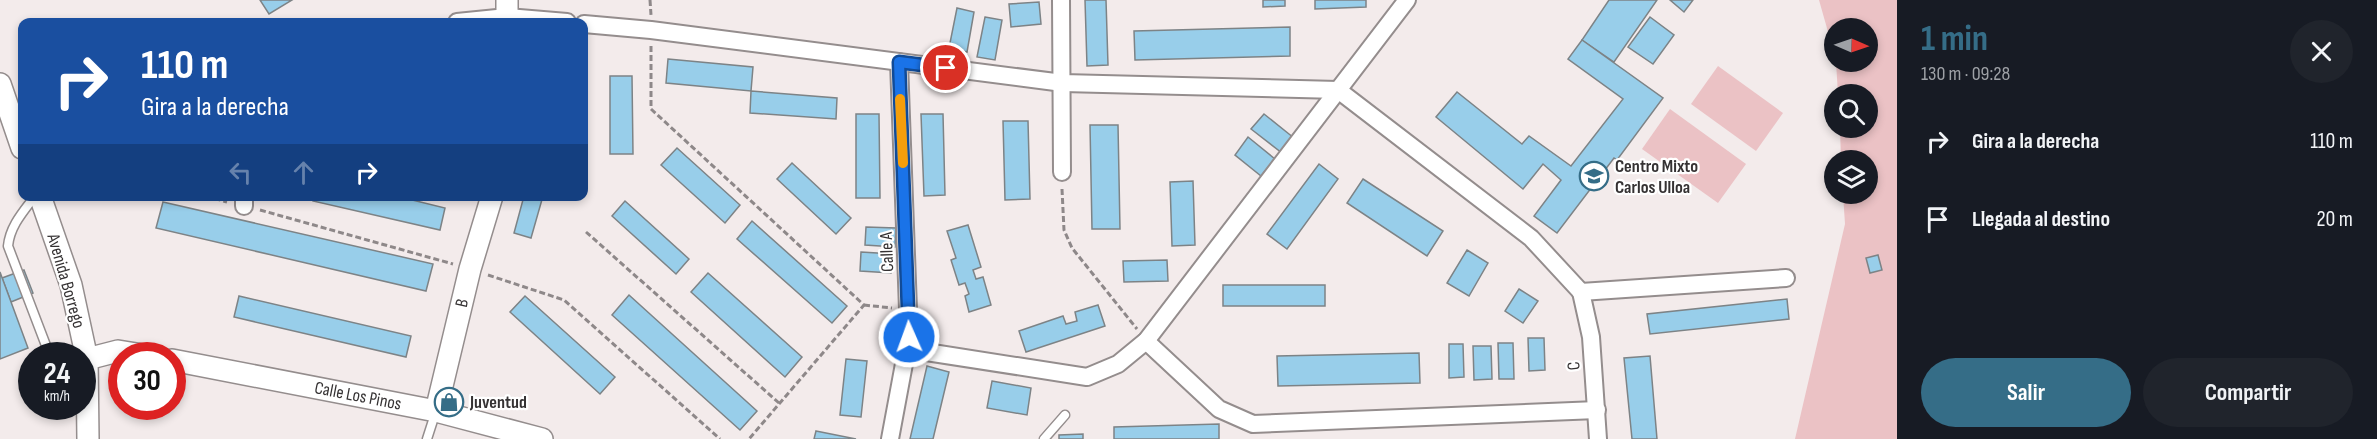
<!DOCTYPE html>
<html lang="es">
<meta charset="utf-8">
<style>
body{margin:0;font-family:"Sofia Sans Condensed",sans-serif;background:#20242c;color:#f1f3f6;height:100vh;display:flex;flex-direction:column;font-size:22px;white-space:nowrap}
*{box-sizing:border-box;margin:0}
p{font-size:20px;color:#9ea1a6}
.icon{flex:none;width:33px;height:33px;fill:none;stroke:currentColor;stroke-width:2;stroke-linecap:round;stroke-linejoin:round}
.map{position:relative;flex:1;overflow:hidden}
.drawer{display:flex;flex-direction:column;background:#171b24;width:480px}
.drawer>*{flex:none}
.guide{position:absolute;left:18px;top:18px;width:570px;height:183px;border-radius:12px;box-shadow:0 3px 9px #0003;background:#1a4fa0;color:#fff;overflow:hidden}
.needle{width:39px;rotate:92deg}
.buttons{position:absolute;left:1824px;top:18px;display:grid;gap:12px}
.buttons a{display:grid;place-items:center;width:54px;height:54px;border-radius:50%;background:#171b24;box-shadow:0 3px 9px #0003;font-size:30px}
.speed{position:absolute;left:18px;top:342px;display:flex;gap:12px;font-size:30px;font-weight:700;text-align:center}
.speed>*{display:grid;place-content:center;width:78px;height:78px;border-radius:50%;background:#171b24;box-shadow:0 3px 9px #0003;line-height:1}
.speed small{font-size:15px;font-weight:400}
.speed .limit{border:9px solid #d22;background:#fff;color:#111}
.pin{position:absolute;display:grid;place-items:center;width:51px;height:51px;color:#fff;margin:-26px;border:3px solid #fff;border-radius:50%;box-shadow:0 2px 6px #0007}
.me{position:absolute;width:66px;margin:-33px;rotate:358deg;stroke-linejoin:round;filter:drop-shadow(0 0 4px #0008)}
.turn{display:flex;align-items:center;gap:21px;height:126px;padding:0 24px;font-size:27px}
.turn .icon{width:78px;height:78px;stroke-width:2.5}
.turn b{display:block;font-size:42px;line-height:51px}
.lanes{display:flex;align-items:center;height:57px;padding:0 24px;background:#0003;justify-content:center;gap:30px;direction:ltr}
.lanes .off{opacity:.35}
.round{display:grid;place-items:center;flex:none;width:63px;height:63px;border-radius:32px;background:#20242c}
.head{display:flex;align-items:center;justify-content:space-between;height:102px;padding:0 24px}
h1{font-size:36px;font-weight:700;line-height:45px;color:#356d87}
.action{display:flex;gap:12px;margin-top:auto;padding:12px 24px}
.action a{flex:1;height:69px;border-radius:36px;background:#356d87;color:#fff;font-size:24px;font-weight:700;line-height:69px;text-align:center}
.action a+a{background:#20242c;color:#f1f3f6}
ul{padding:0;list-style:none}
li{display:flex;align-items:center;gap:18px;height:78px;padding:0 24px}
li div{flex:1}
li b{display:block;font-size:22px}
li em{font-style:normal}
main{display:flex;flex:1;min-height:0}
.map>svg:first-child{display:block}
.green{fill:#ebc2c5}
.building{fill:#98ceea;stroke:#7d8386;stroke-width:1.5}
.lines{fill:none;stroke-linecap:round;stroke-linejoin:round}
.service-casing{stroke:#948d8d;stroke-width:11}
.minor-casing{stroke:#948d8d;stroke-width:20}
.tertiary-casing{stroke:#948d8d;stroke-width:24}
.path{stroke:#8e8889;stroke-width:3;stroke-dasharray:6 3;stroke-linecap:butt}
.service{stroke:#fff;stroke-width:8}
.minor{stroke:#fff;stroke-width:16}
.tertiary{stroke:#fff;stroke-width:21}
.route-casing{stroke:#114b97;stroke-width:15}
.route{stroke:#1a73e8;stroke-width:10}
.slow{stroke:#f59e0b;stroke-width:10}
.labels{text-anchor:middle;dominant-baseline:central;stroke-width:4.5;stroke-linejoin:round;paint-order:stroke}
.poi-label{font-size:18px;font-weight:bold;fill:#353233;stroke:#fff;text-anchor:start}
.street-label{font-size:18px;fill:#353233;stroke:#fff}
</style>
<main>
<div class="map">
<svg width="1897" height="439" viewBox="0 0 1897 439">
<rect width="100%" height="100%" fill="#f3ebeb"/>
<!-- green -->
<g class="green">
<path d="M1819,0H1897V439H1795L1845,224L1843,194H1868V160H1841L1840,128H1868V94H1838L1836,62H1868V28H1834V53Z"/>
<path d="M1718,66L1783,113L1756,151L1691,104Z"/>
<path d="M1670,109L1746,164L1718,203L1642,149Z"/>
</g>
<!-- building -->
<g class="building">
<path d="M260,0H292L269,14Z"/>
<path d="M1085,0H1106L1108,65L1087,66Z"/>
<path d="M1263,0H1285V6L1263,7Z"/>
<path d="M1315,0H1366V7L1315,9Z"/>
<path d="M1609,0H1657L1614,62L1582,40Z"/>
<path d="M1670,0H1693L1684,12Z"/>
<path d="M1039,2L1041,24L1011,27L1009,4Z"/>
<path d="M957,8L974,12L967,52L949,48Z"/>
<path d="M985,17L1002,20L995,60L977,57Z"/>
<path d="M1650,17L1674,35L1653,64L1628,47Z"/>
<path d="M1290,27V56L1135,60L1134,31Z"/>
<path d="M1582,40L1663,98L1617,160L1614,158L1557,233L1534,216L1561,180L1543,164L1523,189L1436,117L1457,92L1522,144L1529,136L1571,166L1623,99L1568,59Z"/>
<path d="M668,59L753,67L751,91L666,83Z"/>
<path d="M610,76H632L633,154H610Z"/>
<path d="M751,91L837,98L836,119L750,113Z"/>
<path d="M856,114H879L880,198H856Z"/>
<path d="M921,114H943L945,195L924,196Z"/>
<path d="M1264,114L1294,138L1282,153L1251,129Z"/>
<path d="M1003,121H1028L1030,199L1005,200Z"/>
<path d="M1090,125H1118L1120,229H1092Z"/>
<path d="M1248,137L1275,159L1261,176L1235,155Z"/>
<path d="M677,148L740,205L725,223L661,165Z"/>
<path d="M792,163L851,218L836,234L777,179Z"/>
<path d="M1319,164L1338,179L1287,249L1267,234Z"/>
<path d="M1363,179L1443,231L1427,256L1347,203Z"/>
<path d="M1193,181L1195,245L1172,246L1170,182Z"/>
<path d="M314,196H396L445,208L440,230L313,201Z"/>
<path d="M524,196H543L531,238L514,233Z"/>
<path d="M625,201L689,259L676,274L612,216Z"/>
<path d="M163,202L433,264L426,291L156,228Z"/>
<path d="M752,221L847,306L832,323L737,239Z"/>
<path d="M968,225L981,267L973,270L976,279L983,277L991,305L969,312L965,296L969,294L965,283L959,285L951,260L956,258L947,231Z"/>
<path d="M866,227L896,228L895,247L865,245Z"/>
<path d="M1467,250L1488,263L1469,296L1447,283Z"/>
<path d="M861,252L893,254L891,273L860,271Z"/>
<path d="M1878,255L1882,270L1870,273L1866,258Z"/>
<path d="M1167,260L1168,281L1124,282L1123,261Z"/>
<path d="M24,270L33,293L11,302L2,278Z"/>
<path d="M0,272L28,348L0,359Z"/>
<path d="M708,273L802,357L785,377L691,292Z"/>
<rect x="1223" y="285" width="102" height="21"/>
<path d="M1519,289L1538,301L1523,323L1505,311Z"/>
<path d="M629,295L757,411L740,430L612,315Z"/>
<path d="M239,296L411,336L406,357L234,317Z"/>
<path d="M525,296L615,377L600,394L510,312Z"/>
<path d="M1787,299L1789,319L1650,334L1647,314Z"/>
<path d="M1098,305L1105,326L1026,352L1019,331L1063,316L1066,324L1077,321L1075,312Z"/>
<path d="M1528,338H1544L1545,370L1529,371Z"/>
<path d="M1498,343H1513L1514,379H1499Z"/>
<path d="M1449,344H1463L1464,377L1449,378Z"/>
<path d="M1473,346H1491L1492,379L1474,380Z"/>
<path d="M1419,353L1420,383L1278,386L1277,356Z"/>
<path d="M1650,356L1657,439H1632L1624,358Z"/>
<path d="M846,359L867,361L861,417L840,415Z"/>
<path d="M927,366L949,372L933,439H910Z"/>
<path d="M992,381L1031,388L1027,415L987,408Z"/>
<path d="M1219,424V439H1114V427Z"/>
<path d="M816,431L856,439H814Z"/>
<path d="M1083,434V439H1059V435Z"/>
</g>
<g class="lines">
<!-- service casing -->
<g class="service-casing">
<g id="service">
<path d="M35,196C23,212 10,226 8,246L50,356"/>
<path d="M427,439L436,411"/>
<path d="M1044,439L1065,415"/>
</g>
</g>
<!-- minor casing -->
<g class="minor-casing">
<g id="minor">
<path d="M1061,0L1062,172"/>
<path d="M457,22L507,17L567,22"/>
<path d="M584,24L651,30L1063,83L1338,90L1531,238L1581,292"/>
<path d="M244,196V206"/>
<path d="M1581,292L1786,278"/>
<path d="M1581,292L1591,337L1598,439"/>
<path d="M1146,341L1219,409L1253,424L1597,410"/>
<path d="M907,349L1087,377L1118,364L1146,341L1407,0"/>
<path d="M890,439L909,337L899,62"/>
</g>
</g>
<!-- tertiary casing -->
<g class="tertiary-casing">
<g id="tertiary">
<path d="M507,0V22"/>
<path d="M0,84L22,148"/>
<path d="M40,196L71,285L87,359L88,439"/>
<path d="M87,359L118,351L149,356"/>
<path d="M172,360L436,411L542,439"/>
<path d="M436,411L470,269L492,196"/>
</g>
</g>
<!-- path -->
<g class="path">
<path d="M650,0L651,15"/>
<path d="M651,46V109L864,305L749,439"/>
<path d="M1062,189L1064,230L1072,248L1137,329"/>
<path d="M206,196L227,202"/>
<path d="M260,210L453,264"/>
<path d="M586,232L779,403"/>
<path d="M488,275L564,300L720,439"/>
<path d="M864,305L892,308"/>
</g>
<!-- service -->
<use href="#service" class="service"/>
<!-- minor -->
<use href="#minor" class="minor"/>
<!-- tertiary -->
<use href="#tertiary" class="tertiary"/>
</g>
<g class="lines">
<!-- route casing -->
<g class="route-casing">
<path id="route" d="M909,337L899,62L946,68"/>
</g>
<!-- route -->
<use href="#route" class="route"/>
<!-- slow -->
<path class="slow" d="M900,99L903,163"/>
</g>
<!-- icons -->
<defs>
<g id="school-ring" transform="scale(1.5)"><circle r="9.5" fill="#fff" stroke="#356d87" stroke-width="1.5"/><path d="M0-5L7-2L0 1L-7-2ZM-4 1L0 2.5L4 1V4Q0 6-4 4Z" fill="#356d87"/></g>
<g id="shop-ring" transform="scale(1.5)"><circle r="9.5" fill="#fff" stroke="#356d87" stroke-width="1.5"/><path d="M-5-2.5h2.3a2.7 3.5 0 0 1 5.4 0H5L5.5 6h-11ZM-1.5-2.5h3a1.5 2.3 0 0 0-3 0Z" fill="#356d87"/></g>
</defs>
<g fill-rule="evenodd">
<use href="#school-ring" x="1594" y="176"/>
<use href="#shop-ring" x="449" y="402"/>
</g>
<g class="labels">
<!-- poi labels -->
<g class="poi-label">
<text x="1615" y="166">Centro Mixto<tspan x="1615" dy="21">Carlos Ulloa</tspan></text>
<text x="470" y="402">Juventud</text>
</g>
<!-- street labels -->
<g class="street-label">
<text transform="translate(887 252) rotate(-92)">Calle A</text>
<text transform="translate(66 281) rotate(74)">Avenida Borrego</text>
<text transform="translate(462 303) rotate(-77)">B</text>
<text transform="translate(1574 366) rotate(-95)">C</text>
<text transform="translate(358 396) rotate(11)">Calle Los Pinos</text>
</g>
</g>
</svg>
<div class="buttons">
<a><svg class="needle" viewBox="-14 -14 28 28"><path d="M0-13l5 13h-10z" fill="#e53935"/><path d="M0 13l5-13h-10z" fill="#9ea1a6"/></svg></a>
<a><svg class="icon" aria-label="search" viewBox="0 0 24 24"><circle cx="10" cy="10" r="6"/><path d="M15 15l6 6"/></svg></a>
<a><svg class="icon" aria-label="layers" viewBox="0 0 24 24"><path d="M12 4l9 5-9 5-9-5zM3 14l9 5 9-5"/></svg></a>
</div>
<div class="speed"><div>24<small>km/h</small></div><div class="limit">30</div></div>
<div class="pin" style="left:946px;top:68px;background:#d93025"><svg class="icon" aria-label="arrive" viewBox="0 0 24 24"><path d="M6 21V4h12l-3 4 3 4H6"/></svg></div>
<svg class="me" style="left:909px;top:337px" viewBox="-20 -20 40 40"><circle r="17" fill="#1a73e8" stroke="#fff" stroke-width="3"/><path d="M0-11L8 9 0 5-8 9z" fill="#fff"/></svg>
<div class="guide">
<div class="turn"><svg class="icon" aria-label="right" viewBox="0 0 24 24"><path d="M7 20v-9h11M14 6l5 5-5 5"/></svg><div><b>110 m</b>Gira a la derecha</div></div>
<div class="lanes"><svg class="icon off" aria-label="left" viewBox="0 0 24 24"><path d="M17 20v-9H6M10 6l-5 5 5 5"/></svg><svg class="icon off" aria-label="ahead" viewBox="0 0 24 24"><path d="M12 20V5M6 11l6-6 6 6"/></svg><svg class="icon" aria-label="right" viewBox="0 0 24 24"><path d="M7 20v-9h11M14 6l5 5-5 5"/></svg></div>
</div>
</div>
<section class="drawer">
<div class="head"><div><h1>1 min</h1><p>130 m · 09:28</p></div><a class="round"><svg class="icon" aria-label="close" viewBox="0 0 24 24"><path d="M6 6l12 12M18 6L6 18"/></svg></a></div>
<ul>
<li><svg class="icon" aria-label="right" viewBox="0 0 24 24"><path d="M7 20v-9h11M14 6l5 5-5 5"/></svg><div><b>Gira a la derecha</b></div><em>110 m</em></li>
<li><svg class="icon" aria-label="arrive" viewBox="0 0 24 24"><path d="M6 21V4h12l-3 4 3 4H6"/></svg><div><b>Llegada al destino</b></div><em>20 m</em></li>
</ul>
<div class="action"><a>Salir</a><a>Compartir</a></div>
</section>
</main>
